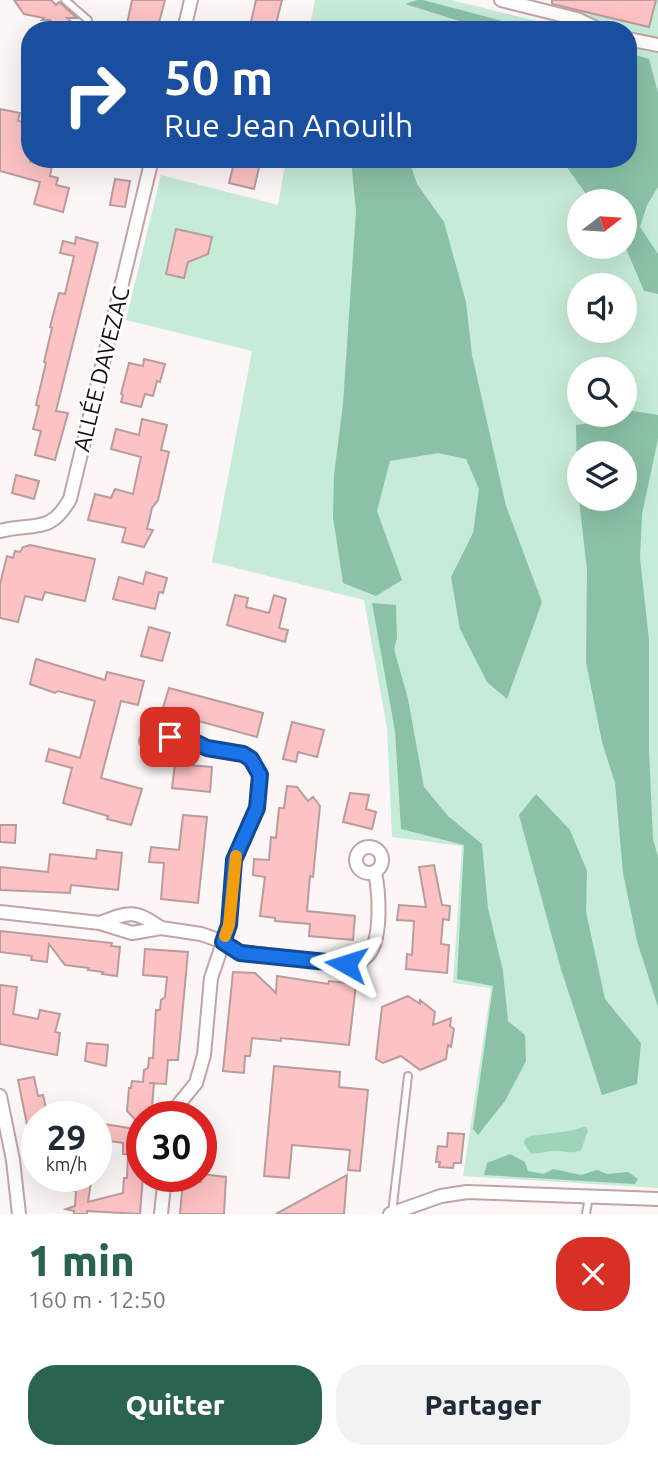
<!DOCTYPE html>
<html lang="fr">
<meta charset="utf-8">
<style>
body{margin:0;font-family:Ubuntu,sans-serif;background:#f2f2f3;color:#1f2937;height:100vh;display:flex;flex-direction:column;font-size:26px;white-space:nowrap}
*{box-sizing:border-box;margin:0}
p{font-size:23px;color:#747a83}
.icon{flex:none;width:38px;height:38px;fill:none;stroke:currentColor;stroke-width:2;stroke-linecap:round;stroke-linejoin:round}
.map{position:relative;height:1214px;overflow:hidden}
.side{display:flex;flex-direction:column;background:#fff;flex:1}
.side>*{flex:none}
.hud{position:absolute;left:21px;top:21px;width:616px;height:147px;border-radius:28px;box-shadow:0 7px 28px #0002;background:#1a4fa0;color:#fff;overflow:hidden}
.needle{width:46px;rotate:73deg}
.tools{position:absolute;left:567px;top:189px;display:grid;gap:14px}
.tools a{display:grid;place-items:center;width:70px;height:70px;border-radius:50%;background:#fff;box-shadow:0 7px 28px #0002;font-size:35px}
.speed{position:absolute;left:21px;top:1101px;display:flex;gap:14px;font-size:35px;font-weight:700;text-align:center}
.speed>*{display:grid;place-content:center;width:91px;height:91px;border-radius:50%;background:#fff;box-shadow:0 7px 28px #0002;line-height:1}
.speed small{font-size:18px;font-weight:400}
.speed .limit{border:10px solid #d22;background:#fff;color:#111}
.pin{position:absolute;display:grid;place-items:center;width:60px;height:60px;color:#fff;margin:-30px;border-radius:14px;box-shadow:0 4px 10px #0006}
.me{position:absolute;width:77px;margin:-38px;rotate:276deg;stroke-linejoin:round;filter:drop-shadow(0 0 5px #0008)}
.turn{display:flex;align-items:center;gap:24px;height:147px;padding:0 28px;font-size:32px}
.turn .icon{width:91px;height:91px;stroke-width:2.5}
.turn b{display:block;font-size:49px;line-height:60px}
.round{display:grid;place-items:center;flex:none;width:74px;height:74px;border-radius:28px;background:#f2f2f3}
.overview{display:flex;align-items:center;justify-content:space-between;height:119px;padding:0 28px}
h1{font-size:42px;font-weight:800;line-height:52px;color:#2b644c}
.cta{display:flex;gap:14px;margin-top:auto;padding:14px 28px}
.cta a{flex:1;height:80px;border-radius:28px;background:#2b644c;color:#fff;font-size:28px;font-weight:800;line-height:80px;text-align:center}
.cta a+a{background:#f2f2f3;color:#1f2937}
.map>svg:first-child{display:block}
.green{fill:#c6ebd8;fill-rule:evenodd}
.forest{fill:#8bc1a7;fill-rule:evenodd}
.water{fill:#9dd4ba}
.building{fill:#fdc2c4;stroke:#b99c9c;stroke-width:2}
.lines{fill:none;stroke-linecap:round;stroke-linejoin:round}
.lane-casing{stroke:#c2a4a5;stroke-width:10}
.street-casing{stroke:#c2a4a5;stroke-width:16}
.lane{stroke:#fff;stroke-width:6}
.street{stroke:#fff;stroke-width:12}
.route-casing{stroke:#114b97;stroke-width:18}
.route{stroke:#1a73e8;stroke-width:12}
.slow{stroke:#f59e0b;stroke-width:12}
.labels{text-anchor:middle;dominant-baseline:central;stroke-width:6;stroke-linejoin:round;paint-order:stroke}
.street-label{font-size:23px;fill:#150b0c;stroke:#fff}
</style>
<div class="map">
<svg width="658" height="1214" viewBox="0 0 658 1214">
<rect width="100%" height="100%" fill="#fcf6f6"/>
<!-- green -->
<path class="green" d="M315,0H451L560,27L567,0H658V1188L463,1176L491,988L453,983L462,846L392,837L387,728L364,600L212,562L252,351L126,320L161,175L278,205L286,159H628V30H309ZM579,201H625V247H579ZM579,285H625V331H579ZM579,369H625V415H579ZM579,453H625V499H579Z"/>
<!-- forest -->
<g class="forest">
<path d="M417,0H423L537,30H488L405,4Z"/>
<path d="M628,53L649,59L658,93V187L647,205L640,227L658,254V294L644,291L625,246V201H591L561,159H628Z"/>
<path d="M351,159H409L417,184L444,222L466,302L472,355L506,506L542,602L507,699L487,682L460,629L451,577L473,533L479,489L466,459L438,453L390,461L377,511L402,580L376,596L343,583L333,517L334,475L343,404L356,211Z"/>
<path d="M628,410L658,415V439L642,514L640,558L649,640V750L653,839L658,857V1007L637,941L623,873L615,783L602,742L586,662L587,570L577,482L576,425C593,424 608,415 625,415V411ZM625,453V499H579V453Z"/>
<path d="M372,603L396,605L397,638L394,649L408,699L424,787L448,816L482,844L488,908L503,971L508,1021L525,1035L526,1061L505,1101L478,1135L473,1129L493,986L457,979L464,845L401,829L395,731Z"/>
<path d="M536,794L570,830L587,871L586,912L605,999L641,1043L637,1084L602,1095L560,966L519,815Z"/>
<path d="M510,1154L525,1162L528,1171L544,1174L553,1169L581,1175L597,1170L607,1174L628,1172L638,1179L635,1184L484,1175L487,1163Z"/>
</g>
<!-- water -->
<path class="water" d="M584,1127H586L588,1131L581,1150C571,1155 563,1150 553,1151C544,1151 538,1155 530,1153L524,1143L525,1139L530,1136L569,1131Z"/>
<!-- building -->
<g class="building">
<path d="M14,0H51L56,5L59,2L77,18H67L81,30H62L50,20H42L44,18L24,14Z"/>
<path d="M132,0H165L157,30H132L133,25L127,24Z"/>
<path d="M256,0H282L275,28L251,22Z"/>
<path d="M552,0H656L649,27L552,4Z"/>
<path d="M0,109L20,113L18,121L30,123V162L52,166L50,176L58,178L56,185L69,188L63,212L34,204L40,182L0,171Z"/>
<path d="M235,159H261L254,189L229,183Z"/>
<path d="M115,179L130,181L125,207L110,205Z"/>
<path d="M176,229L212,237L208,254L188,262L184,278L166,274Z"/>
<path d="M76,237L98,243L56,411L68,413L55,460L35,455L41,431L33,429L39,406L36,405L46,363L44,362L52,328L50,327L59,293L65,294L74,256L60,253L63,241L75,244Z"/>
<path d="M144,359L165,364L160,382L157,381L153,396L145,394L141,407L121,402L123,395L121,394L129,363L143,366Z"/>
<path d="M142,419L167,425L161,450L169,452L158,500L152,508L147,529L153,530L144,547L122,542L126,528L88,520L95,494L111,498L115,489L133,494L141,457L111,449L116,429L139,435Z"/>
<path d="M16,475L39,481L34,499L12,493Z"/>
<path d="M30,545L95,559L85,601L45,592L42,600L25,596L18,622L0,618V584L7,556L13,558L15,551L20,552L23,547Z"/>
<path d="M146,572L167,578L163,593L159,592L155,609L113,599L119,577L143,584Z"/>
<path d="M235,595L248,598L246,607L269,613L274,595L286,599L279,628L288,630L285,642L227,625Z"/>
<path d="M149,627L170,633L162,661L141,656Z"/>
<path d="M36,659L105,680L107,672L144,681L138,705L121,701L101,778L142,789L131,825L107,819L108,816L63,803L72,768L46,761L49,749L80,758L95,701L58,691L55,693L30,684Z"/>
<path d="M169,688L263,713L257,737L162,711Z"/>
<path d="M292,722L324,730L317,757L298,752L296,762L283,759Z"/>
<path d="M175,764L212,767L210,792L172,788Z"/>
<path d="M287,786L297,787L308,801L313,797L320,806L313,877L310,876L307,911L355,916L353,940L309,936L310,924L275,921V918L260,916L265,877L253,875L254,859L269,860L271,837L276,838L279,808H284Z"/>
<path d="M350,793L369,795L366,809L376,812L372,829L343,822Z"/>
<path d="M183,815L207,817L198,903L161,899L164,863L149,862L151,847L179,850Z"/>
<path d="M0,825H16L15,843L0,842Z"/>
<path d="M97,850L122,853L118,890L71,885L70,893L0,890V867L48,872L50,854L96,859Z"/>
<path d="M434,865L442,905L450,906L449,920L443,919L441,944L449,945L447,973L406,969L407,954L412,955L414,921L397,920L399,905L426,907L419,867Z"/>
<path d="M0,931L112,943L111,946L120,947L117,976L102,974L103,972L88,970L89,968L65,965L49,944L47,962L31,960L32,956L0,952Z"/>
<path d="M145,949L188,952L178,1060H168L166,1084L149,1083H154L152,1107H149L148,1116H142V1127L127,1111L129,1088H131L132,1081L143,1082L144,1070L148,1068L149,1058H153L156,1010H160L161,1000L165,997L167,977L143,975Z"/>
<path d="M233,972L255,973L276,993L277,976L328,984L329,981L356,984L349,1045L281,1038V1041L252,1038L250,1056H245L244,1073L223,1071Z"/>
<path d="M0,985L17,987L13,1014L38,1019L40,1010L60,1014L55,1032L60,1033L57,1055L0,1044Z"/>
<path d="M408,996L420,1004V1000L435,1012L433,1025L451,1018L450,1026L454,1029L451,1047L448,1045L446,1059L420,1070L401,1056L383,1063L376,1059L382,1007Z"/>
<path d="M87,1043L108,1045L106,1066L85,1061Z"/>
<path d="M274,1066L340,1072L339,1087L368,1090L360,1171L348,1170L350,1150L292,1145L289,1178L264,1176Z"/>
<path d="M34,1077L38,1096L43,1095L47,1113L37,1116V1143L31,1144L18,1080Z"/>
<path d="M98,1123L142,1130L143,1176L140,1214L87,1211V1214H74V1211L66,1209L75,1206L76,1191L49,1187L51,1176H92L88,1202L123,1193L124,1178H127L128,1154H123V1143L96,1139Z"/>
<path d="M448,1133L464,1134L461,1163H454L453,1168L439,1167L440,1162H436L438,1146L447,1147Z"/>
<path d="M201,1174L226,1177L224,1214H180L183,1181L201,1182Z"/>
<path d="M347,1175L344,1214H276Z"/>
</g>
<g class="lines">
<!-- lane casing -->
<g class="lane-casing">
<g id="lane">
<path d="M65,0L88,20L89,30"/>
<path d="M392,1213L408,1076"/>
<path d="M586,1214L589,1196"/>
</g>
</g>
<!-- street casing -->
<g class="street-casing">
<g id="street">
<path d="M501,0L577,19L600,30"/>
<path d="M184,30L191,0"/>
<path d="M628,39L658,45"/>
<path d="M0,531C34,522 50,535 70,499L152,159"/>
<path d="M146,741L170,737L195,742L207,748L242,754L251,759L260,775L257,808L234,860L229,925L211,978L204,1055L196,1083L174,1110L172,1116"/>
<circle cx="369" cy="860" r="13"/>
<path d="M0,912L100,923L132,933L161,928L201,934L224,942L240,952L346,964C353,963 360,962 366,957C383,943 379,892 375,872"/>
<path d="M100,923C130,911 135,910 161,928"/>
<path d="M0,1096L13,1160L19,1214"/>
<path d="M161,1214L165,1176"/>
<path d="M390,1214L441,1196L467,1192L658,1199"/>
</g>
</g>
<!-- lane -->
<use href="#lane" class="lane"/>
<!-- street -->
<use href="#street" class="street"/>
</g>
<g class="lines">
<!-- route casing -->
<g class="route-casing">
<path id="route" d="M170,737L195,742L207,748L243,754L251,759L260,775L257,808L234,860L229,925L223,942L240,953L346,964"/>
</g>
<!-- route -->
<use href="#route" class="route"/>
<!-- slow -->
<path class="slow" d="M225,936L229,925L236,856"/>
</g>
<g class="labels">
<!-- street labels -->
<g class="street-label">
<text transform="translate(101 369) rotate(-76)">ALLÉE DAVEZAC</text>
</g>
</g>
</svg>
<div class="tools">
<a><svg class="needle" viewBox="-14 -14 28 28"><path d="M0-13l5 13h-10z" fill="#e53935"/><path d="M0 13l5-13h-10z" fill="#747a83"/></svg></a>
<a><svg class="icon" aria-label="sound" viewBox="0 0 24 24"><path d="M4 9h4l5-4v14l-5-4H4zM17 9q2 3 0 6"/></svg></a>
<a><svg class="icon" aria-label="search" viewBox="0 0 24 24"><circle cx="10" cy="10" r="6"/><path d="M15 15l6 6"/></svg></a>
<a><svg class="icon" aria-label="layers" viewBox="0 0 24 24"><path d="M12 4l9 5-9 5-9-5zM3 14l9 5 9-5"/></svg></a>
</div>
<div class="speed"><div>29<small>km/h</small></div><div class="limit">30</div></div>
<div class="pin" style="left:170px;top:737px;background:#d93025"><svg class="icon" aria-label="arrive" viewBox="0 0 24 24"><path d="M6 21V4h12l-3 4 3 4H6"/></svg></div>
<svg class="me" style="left:346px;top:964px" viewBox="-20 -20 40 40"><path d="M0-17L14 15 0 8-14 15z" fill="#1a73e8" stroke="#fff" stroke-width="4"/></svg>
<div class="hud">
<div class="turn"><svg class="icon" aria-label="right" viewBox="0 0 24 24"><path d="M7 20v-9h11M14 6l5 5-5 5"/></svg><div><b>50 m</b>Rue Jean Anouilh</div></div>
</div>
</div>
<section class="side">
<div class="overview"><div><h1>1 min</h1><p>160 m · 12:50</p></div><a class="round" style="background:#d93025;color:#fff"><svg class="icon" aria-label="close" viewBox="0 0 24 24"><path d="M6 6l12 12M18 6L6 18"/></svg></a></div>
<div class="cta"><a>Quitter</a><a>Partager</a></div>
</section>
